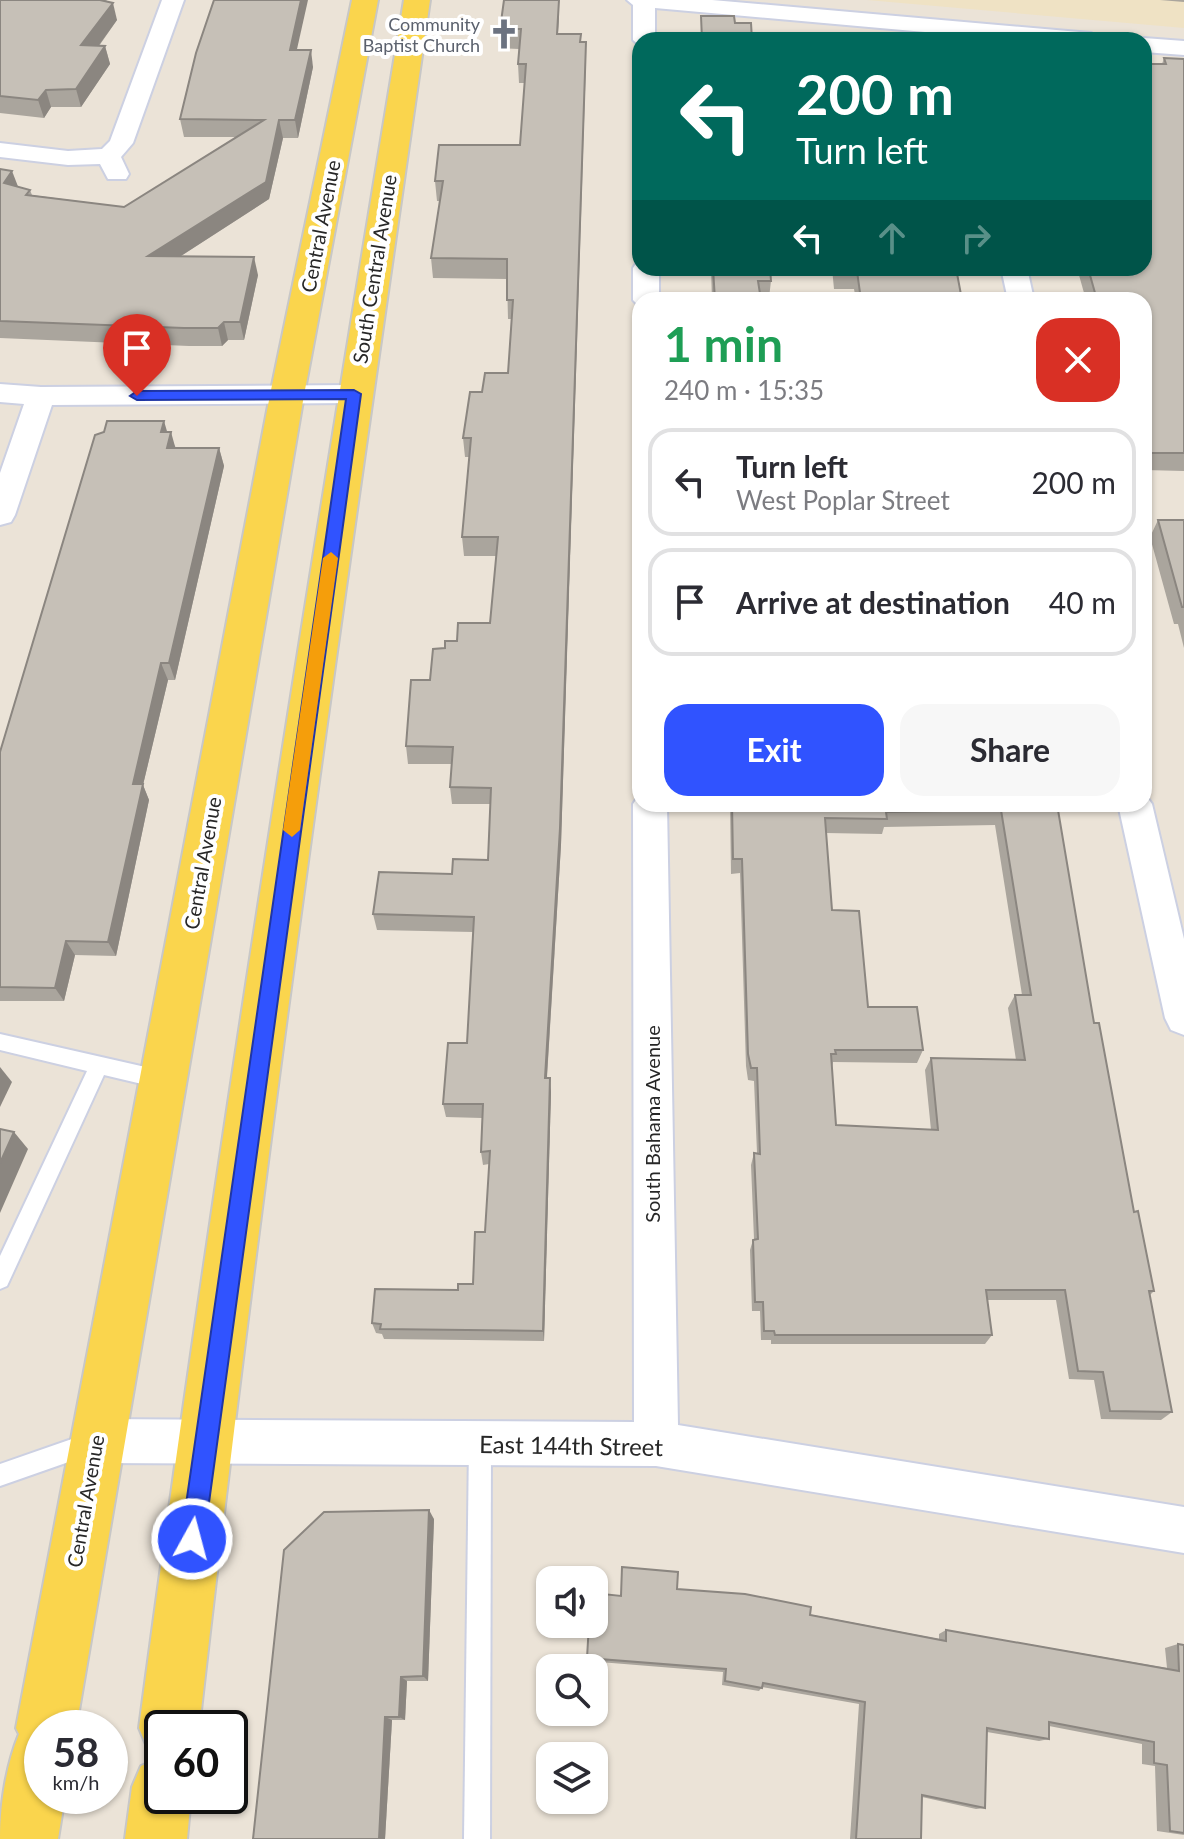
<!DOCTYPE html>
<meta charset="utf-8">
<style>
body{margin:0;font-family:Lato,sans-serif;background:#f7f7f7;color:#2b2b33;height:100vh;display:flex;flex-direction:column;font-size:30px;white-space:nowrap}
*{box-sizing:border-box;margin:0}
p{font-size:26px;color:#7c7c81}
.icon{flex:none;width:44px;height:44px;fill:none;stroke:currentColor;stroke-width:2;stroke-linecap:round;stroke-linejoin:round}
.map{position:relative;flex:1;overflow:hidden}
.drawer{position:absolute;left:632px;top:292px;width:520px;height:520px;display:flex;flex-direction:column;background:#fff;border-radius:24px;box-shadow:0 2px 6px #0004}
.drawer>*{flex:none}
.top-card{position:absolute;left:632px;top:32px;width:520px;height:244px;border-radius:24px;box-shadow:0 2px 6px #0004;background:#00695c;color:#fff;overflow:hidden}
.tools{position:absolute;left:536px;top:1566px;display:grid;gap:16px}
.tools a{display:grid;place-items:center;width:72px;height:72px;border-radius:16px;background:#fff;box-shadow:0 2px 6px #0004;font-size:40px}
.speed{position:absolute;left:24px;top:1710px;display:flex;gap:16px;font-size:40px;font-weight:700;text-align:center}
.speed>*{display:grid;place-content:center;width:104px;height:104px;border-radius:50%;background:#fff;box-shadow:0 2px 6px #0004;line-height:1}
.speed small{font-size:20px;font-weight:400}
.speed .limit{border:4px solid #111;border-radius:12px;background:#fff;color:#111}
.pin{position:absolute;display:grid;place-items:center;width:68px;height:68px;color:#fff;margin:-82px -34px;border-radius:50% 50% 50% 0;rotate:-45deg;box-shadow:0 0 8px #0007}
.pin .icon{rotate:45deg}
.me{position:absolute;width:88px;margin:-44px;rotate:7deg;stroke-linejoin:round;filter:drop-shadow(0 0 6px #0008)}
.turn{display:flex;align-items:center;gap:28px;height:168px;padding:0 32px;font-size:36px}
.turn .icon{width:104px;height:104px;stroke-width:2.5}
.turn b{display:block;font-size:56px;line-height:68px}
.lanes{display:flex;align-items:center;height:76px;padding:0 32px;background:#0003;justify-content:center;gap:40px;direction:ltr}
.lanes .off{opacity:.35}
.round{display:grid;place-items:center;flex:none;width:84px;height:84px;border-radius:24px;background:#f7f7f7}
.head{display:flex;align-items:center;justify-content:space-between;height:136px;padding:0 32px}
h1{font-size:48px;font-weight:700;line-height:60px;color:#1e9e55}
.button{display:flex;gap:16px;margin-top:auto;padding:16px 32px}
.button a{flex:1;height:92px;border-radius:24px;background:#3053ff;color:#fff;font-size:32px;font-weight:700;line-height:92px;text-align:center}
.button a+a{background:#f7f7f7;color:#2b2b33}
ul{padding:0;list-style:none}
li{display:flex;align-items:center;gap:24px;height:108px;margin:0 16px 12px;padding:0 16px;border:4px solid #e1e1e2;border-radius:24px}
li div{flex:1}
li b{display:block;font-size:30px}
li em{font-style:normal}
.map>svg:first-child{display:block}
.education{fill:#efe2c4}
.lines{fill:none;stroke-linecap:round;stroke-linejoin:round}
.service-casing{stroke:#ccd0e2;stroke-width:4}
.minor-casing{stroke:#ccd0e2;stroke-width:4}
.primary-casing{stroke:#c7c7c7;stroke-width:4}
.service{fill:#fff;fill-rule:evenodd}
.minor{fill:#fff;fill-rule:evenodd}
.primary{fill:#fad54d;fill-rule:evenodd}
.wall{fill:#aaa59d;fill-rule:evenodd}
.shaded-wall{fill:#8b8680}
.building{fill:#c6c0b7;stroke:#8b8680;stroke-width:2;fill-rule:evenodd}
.route{fill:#3053ff;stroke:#1f36a6;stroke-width:2}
.slow{fill:#f59e0b}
.labels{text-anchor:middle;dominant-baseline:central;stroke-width:8;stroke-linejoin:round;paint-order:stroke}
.far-worship-label{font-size:18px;fill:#5b616d;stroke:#fff;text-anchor:end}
.street-label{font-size:20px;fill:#272727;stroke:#fff}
.near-street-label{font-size:24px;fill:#272727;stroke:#fff}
</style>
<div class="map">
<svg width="1184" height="1839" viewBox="0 0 1184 1839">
<rect width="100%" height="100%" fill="#ebe3d7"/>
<!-- education -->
<path class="education" d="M867,0H1184V28Z"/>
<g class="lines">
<!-- service casing -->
<g class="service-casing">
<g id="service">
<path d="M0,1034L163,1071L170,1074L173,1080L170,1086L163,1089L104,1075L7,1286L0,1289V1256L87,1071L0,1050Z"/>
<path d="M92,1432L100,1435L103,1443L100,1451L0,1486V1464Z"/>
<path d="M480,1433L488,1436L491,1444L490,1839H464L469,1444L472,1436Z"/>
</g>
</g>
<!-- minor casing -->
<g class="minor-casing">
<g id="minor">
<path d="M162,0H184L133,143L121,157L129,174L126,179H108L100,164L68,165L0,157V143L68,151L102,149L110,141Z"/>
<path d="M627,0H712L1091,33L1102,40H1015L655,8V40H640V46L633,40V5Z"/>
<path d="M1144,38L1184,41V55L1144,52V40H1137Z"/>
<path d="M637,262H640V268H659V300H640V307L633,300V268Z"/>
<path d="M1001,268H1027L1034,300H1008Z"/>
<path d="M0,384L41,387L354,385L364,388L368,394L364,400L354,403L52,405L15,515L11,522L0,525V473L24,404L0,402Z"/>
<path d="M1144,793L1152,804L1184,939V1035L1171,1030L1165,1018L1118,804H1144Z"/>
<path d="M640,794V804H667L678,1425L1184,1507V1553L656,1466L96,1463L80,1457L74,1441L80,1425L96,1419L634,1422L633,804Z"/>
</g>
</g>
<!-- primary casing -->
<g class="primary-casing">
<g id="primary">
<path d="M352,0H378L304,395L76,1728H42V1796H65L58,1839H0C0,1805 6,1766 19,1734L16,1728L270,395Z"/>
<path d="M404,0H430C347,575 264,1151 199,1728H162V1755L148,1749L139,1728C216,1150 309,575 404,0Z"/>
<path d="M162,1757V1796H191L187,1839H125L132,1787L141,1766Z"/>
</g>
</g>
<!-- service -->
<use href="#service" class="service"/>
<!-- minor -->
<use href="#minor" class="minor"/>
<!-- primary -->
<use href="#primary" class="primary"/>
</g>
<!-- wall -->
<g class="wall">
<path d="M0,0H107L106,1L117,20L99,46H105L110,64L81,107H51L44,118L0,113Z"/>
<path d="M1160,0H1184V2Z"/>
<path d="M559,11L558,34L581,42L586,61L561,845L547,1078L551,1092L544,1341L384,1339L382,1334L376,1333L372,1323L473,1284L485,1232L489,1164L483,1165L481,1152L482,1118L446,1117L443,1104L467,1043L473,932L377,930L373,914L452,874L488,860L491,804H452L450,787L452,764H408L406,746L430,680L445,648L490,623L496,556H464L462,537L469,457H465L463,438L482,392L508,373L512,319H508L507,279L433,278L431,258L440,201H437L435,181L520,145L525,83H519L518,64L519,49L501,48L500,29Z"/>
<path d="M297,50L313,67L298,138H283L269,199L181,256L258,275L244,340H228L222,346H189L0,338V169L18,187L30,190L32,195L124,207L236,137H184L180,119Z"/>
<path d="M1164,58L1184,59V471L1144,470V300H1086L1077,268H1144L1162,64Z"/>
<path d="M711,268H770L771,281L769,298H760L761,300H712Z"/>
<path d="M832,268H956L962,300H856L854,289H834Z"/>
<path d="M104,432H167L176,448H219L224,466L175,680H168L143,785L149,800L116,956L75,955L64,1001H0V752Z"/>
<path d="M1158,520H1184V648L1178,624H1174L1150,537Z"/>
<path d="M730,804H1057L1094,1023L1134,1212L1154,1291L1150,1295L1172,1412L1161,1420L1101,1419L1094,1380L1069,1379L1056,1300H987L992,1335L985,1344H771V1340H761L760,1311H752L750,1250L753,1240L754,1239L751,1165L754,1153H757L754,1081L748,1080L746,1066L740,873L731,874ZM995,825L1022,995H1015L1008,1008L1016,1060L931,1058L925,1070L931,1130L836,1125L832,1067L833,1062L917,1063L923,1050L868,1007L832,910L826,833L882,834L884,827Z"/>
<path d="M324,1512L434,1519L428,1681H407L405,1720H392L385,1839Z"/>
<path d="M677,1589L939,1639V1634L946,1630L1167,1668L1165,1648L1178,1644L1184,1645V1835L1157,1831L1155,1766L1142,1764V1744L1049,1726V1739L1039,1741L987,1732L985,1808L976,1809L922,1797L921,1839H850L859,1704L762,1687L759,1691L722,1685L723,1672L587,1661L589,1624Z"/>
</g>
<!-- shaded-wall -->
<g class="shaded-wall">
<path d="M301,0H308L293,67L290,50Z"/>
<path d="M559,0V11L557,53V34Z"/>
<path d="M113,3L117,20L86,63L81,45Z"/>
<path d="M586,42L561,845L546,1091L545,1078Z"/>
<path d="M105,46L110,64L81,107L76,89Z"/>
<path d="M311,50L313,67L298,138L295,120Z"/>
<path d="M46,90L51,107L44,118L38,100Z"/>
<path d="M279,120L283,138L269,199L153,274L148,256Z"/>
<path d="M12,171L19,189L4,183Z"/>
<path d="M254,257L258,275L244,340L240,322Z"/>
<path d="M224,322L228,340L222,346L218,328Z"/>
<path d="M164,421L169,438L171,432L176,450L172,465L161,432Z"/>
<path d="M219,448L224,466L175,680L169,663Z"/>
<path d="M161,663L168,680L143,785L149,800L116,956L108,942L133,784Z"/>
<path d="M66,941L75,955L64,1001L55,988Z"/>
<path d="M0,1067L12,1082L0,1107Z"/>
<path d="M550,1078L551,1092L544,1341L543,1331Z"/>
<path d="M14,1132L28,1149L0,1213V1163Z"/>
<path d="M429,1510L434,1519L428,1681L423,1676Z"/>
<path d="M401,1677L407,1681L405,1720L399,1717Z"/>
<path d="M385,1717L392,1720L385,1839H379Z"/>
</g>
<!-- building -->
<g class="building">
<path d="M0,0H100L113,3L81,45L105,46L76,89L46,90L38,100L0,96Z"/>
<path d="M214,0H301L290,50H311L295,120H279L266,182L148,256L254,257L240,322H224L218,328H184L0,321V169L12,171L4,183L30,190L26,195L124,207L264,120L180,119L196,53Z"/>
<path d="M504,0H559L557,34H581L580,42H586L560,828L545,1078H550L543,1331L380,1329L381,1324L372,1323L375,1289L458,1290V1284H473L475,1232H485L490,1151L481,1152L483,1104H443L448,1043H467L474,917L373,914L379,872L452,874L453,859L488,860L491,788L450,787L453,747L406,746L411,680H430L433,649L445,648V641H457L458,623H490L498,537H462L471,438H463L470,392H482L485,373H508L513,300H507V259L431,258L443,181H435L439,145H520L526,64H518L521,29H500Z"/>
<path d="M701,16H734L735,23H751L752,40H702Z"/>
<path d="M862,37H900L901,40H863Z"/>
<path d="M1164,58L1184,59V453H1144V300H1097L1088,268H1144V64H1166Z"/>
<path d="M713,268H770L771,281H758L761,300H715Z"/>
<path d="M836,268H956L962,300H861L857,271H837Z"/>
<path d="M107,421H164L161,432H171L167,448H219L169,663H161L133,784H143L108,942L66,941L55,988L0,987V752L95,435L104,432Z"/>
<path d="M1158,520H1184V607H1182Z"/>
<path d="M732,804H1057L1094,1023H1099L1134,1212L1138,1211L1154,1291H1149L1172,1412L1110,1411L1103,1372L1078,1371L1065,1290H986L992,1335H775L774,1331H764L763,1302H755L753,1240L758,1239L754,1153L760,1154L757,1068H751L748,1054L742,859H733ZM1001,810L1031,995H1015L1025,1060L931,1058L938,1130L836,1125L831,1054H836L835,1050H923L917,1007H868L859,911L832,910L825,818L887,819L886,812Z"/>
<path d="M0,1129L14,1132L0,1163Z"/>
<path d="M429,1510L423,1676L401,1677L399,1717H385L379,1839H253L284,1550L324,1512Z"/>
<path d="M622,1567L678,1572L677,1589L745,1594L811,1607L810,1615L946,1641V1630L1179,1671L1178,1644L1184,1645V1833L1170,1831L1167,1765L1154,1763V1742L1049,1722V1739L987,1728L985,1808L922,1795L921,1839H856L865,1702L763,1683L762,1688L725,1681L726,1669L587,1658L589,1624H594V1593L621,1596Z"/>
</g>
<!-- route -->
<path class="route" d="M354,390L361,394L204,1539L201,1547L192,1550L184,1547L181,1539L346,399L137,400L130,396L137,391Z"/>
<!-- slow -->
<path class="slow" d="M331,552L338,558L300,830L292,837L283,830L323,558Z"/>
<!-- icons -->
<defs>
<g id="church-bare" transform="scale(2.4)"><path d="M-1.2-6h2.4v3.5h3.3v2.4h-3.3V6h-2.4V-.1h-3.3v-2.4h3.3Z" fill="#6b7280" stroke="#fff" stroke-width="2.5" paint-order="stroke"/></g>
</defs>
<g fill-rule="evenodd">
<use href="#church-bare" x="504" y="34"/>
</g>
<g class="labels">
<!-- far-worship labels -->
<g class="far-worship-label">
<text x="480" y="24">Community<tspan x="480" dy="21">Baptist Church</tspan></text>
</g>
<!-- street labels -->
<g class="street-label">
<text transform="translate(320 226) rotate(-79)">Central Avenue</text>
<text transform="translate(374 269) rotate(-81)">South Central Avenue</text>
<text transform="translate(202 863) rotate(-80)">Central Avenue</text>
<text transform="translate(652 1124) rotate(-90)">South Bahama Avenue</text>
<text transform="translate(85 1501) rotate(-80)">Central Avenue</text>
</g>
<!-- near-street labels -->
<g class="near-street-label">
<text transform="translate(571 1445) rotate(1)">East 144th Street</text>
</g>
</g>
</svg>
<div class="tools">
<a><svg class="icon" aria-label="sound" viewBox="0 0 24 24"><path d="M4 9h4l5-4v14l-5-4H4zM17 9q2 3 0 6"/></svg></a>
<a><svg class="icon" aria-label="search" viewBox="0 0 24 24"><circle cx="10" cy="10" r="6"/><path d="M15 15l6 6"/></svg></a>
<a><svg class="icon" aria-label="layers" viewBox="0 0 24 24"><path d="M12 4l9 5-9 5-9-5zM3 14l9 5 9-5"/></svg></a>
</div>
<div class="speed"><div>58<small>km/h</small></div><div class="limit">60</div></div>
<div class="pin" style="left:137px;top:396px;background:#d93025"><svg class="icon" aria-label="arrive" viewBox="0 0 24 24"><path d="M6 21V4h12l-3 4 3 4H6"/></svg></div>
<svg class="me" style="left:192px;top:1539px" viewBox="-20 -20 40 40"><circle r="17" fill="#3053ff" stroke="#fff" stroke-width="3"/><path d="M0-11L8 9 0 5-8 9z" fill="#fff"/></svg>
<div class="top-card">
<div class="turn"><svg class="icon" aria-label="left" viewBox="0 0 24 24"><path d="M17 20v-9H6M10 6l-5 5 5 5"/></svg><div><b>200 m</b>Turn left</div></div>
<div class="lanes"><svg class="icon" aria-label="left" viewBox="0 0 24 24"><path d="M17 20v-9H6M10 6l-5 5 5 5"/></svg><svg class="icon off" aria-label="ahead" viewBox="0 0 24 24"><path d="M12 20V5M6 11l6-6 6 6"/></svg><svg class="icon off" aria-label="right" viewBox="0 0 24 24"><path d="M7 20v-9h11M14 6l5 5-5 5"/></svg></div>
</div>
<section class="drawer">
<div class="head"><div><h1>1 min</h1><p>240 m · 15:35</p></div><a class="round" style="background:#d93025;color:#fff"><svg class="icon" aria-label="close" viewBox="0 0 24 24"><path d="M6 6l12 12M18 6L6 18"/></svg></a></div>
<ul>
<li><svg class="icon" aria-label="left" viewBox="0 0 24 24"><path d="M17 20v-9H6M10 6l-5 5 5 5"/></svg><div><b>Turn left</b><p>West Poplar Street</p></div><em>200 m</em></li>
<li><svg class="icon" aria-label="arrive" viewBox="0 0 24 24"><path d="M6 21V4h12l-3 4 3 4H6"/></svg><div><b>Arrive at destination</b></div><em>40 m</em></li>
</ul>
<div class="button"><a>Exit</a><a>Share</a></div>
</section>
</div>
